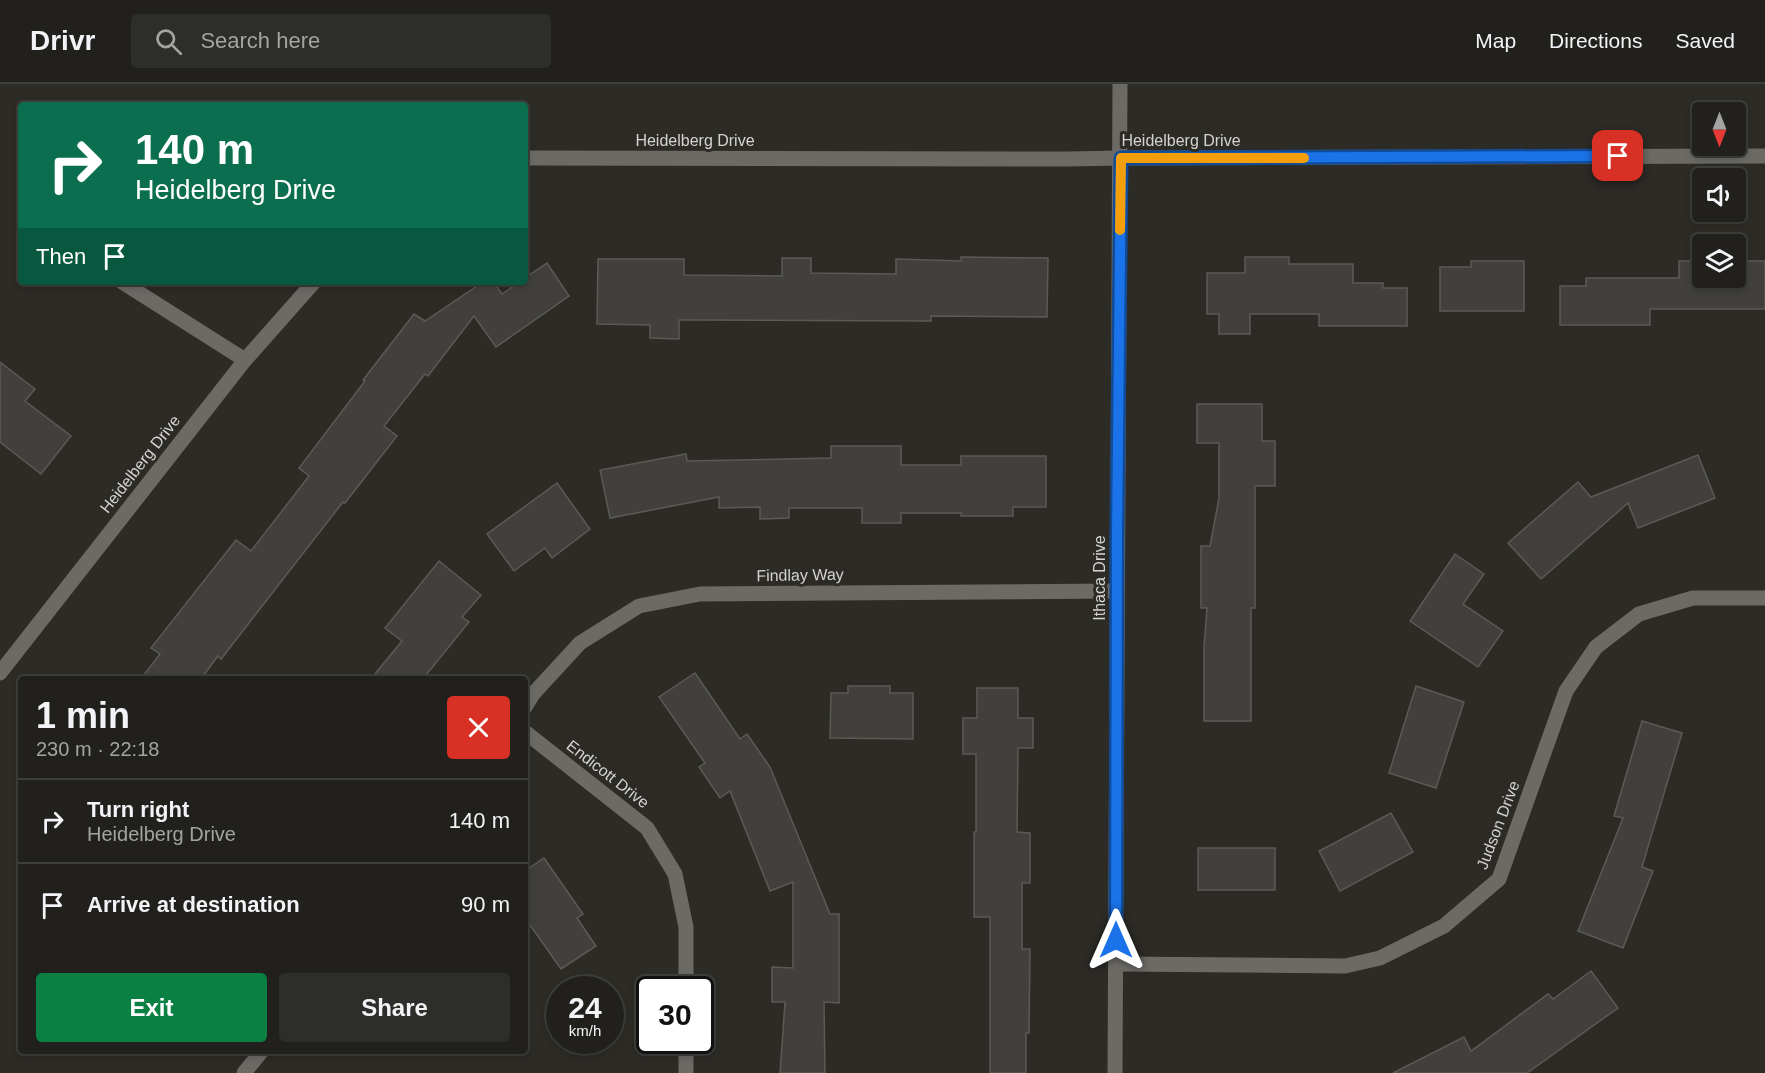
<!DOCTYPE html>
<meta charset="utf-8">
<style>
body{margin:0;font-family:Arial,sans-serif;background:#2d2d29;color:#f1f3f6;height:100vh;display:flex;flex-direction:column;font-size:22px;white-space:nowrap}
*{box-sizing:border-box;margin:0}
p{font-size:20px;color:#a2a3a3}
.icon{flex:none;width:33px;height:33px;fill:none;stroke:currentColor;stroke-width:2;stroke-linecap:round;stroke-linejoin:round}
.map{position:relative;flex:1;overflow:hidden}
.sheet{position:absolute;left:18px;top:592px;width:510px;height:378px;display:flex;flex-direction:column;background:#21201c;border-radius:6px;box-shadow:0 3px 9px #0003,0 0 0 2px #3e3e3b}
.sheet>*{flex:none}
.hud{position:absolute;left:18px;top:18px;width:510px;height:183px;border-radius:6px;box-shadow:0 3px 9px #0003,0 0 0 2px #3e3e3b;background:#0b6e4f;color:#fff;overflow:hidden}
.needle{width:39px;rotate:180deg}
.tools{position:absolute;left:1692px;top:18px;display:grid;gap:12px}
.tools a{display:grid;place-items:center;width:54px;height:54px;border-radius:6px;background:#21201c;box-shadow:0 3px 9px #0003,0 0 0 2px #3e3e3b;font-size:30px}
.speed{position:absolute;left:546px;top:892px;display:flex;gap:12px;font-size:30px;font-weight:700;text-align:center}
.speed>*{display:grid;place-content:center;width:78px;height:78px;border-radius:50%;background:#21201c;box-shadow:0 3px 9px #0003,0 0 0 2px #3e3e3b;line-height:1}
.speed small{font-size:15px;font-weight:400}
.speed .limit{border:3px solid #111;border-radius:9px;background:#fff;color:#111}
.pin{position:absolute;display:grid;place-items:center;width:51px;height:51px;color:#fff;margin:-26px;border-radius:12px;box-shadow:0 3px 9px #0006}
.me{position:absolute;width:66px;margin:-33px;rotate:0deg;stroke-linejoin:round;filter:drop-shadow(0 0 4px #0008)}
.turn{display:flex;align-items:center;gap:21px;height:126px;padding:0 18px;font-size:27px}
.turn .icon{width:78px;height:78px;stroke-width:2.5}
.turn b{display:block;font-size:42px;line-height:51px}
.then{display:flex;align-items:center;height:57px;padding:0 18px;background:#0003;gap:12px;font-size:22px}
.round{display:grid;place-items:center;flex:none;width:63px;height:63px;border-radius:6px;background:#2d2d29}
.head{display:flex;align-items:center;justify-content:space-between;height:102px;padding:0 18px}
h1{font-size:36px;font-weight:700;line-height:45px}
.action{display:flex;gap:12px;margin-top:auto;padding:12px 18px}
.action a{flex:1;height:69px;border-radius:6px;background:#0b8043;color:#fff;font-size:24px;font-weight:700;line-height:69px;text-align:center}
.action a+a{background:#2d2d29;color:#f1f3f6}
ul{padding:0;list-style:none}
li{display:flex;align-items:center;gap:18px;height:84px;padding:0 18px;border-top:2px solid #3e3e3b}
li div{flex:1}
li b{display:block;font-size:22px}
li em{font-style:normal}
header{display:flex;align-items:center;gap:36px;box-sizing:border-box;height:84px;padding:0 30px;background:#21201c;border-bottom:2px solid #3e3e3b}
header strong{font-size:28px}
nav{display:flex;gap:33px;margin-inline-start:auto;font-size:21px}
.search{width:420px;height:54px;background:#2d2d29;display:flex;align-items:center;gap:15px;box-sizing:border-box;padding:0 21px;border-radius:6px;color:#a2a3a3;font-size:22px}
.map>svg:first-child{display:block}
.building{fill:#42403c;stroke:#5b5a55;stroke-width:1.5}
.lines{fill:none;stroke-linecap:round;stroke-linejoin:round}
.minor{stroke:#6c6a65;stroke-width:15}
.route-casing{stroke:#114b97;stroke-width:15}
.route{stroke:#1a73e8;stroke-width:10}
.slow{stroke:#f59e0b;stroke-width:10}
.labels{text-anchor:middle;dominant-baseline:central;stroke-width:6;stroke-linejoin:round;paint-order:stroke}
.street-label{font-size:16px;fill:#d4d3d0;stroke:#2c2b26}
</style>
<header>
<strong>Drivr</strong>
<div class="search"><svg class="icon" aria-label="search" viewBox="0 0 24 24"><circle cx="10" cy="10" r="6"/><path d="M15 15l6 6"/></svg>Search here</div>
<nav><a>Map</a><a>Directions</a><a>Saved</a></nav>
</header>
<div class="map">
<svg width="1765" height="989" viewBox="0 0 1765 989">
<rect width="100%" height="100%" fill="#2c2b26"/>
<!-- building -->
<g class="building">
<path d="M961,173L1048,174L1047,233L931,232V237L684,236H679V255L650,254V241L597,240L598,175H684V191L782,192V174H811V189L896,190V175L961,177Z"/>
<path d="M1245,173H1289V180H1353V199H1383V204H1407V242H1319V230H1250V250H1219V230H1207V189H1245Z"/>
<path d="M1471,177H1524V227H1440V183H1471Z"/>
<path d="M1679,177H1702V194H1736V177H1765V225H1650V241H1560V202H1586V194H1679Z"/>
<path d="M547,179L569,212L496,263L474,232L428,292L425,290L384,342L397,352L345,419L343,418L221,575L218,572L200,596H140L160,570L151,564L236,456L251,467L309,392L299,384L365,297L363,296L414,230L425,237L483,198H500L497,203L502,210L520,198H525V194Z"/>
<path d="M0,278L35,305L25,317L71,352L41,390L0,358Z"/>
<path d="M1197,320H1262V357H1275V402H1255V524H1251V637H1204V562L1207,524H1201V462H1210L1219,414V359H1197Z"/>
<path d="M831,362H901V381H961V372H1046V423H1013V432H961V429H901V439H862V424H789V434L760,435V423L719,424V413L610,434L600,386L686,370L687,377L831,374Z"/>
<path d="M1698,371L1715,414L1638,444L1628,419L1541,495L1508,459L1578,398L1591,413Z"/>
<path d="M557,399L590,445L552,474L545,464L514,487L487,450Z"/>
<path d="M1455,470L1484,490L1463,520L1503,547L1478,583L1410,537Z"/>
<path d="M439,477L481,511L462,533L469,538L422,596H370L402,557L385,544Z"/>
<path d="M695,589L740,655L747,650L770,683L830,830H839V919L824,918L825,989H780L785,918H772V883L793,884V798L770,807L730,707L720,714L699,683L705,679L659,613Z"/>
<path d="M848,602H890V609H913V655L830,654L831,609H848Z"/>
<path d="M1416,602L1464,618L1436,704L1389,689Z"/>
<path d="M977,604H1018V634H1033V664H1018L1017,748L1030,749V799H1022V865H1030L1029,949H1026V989H990V833H974V748H976V670H963V634H977Z"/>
<path d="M1642,637L1682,649L1642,783L1653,787L1623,864L1578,847L1623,734L1614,732Z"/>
<path d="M1391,729L1413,768L1340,807L1319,767Z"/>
<rect x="1198" y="764" width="77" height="42"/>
<path d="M544,774L583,830L577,834L596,862L561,885L525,834V787Z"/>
<path d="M1591,887L1618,924L1527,989H1393L1464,953L1471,967L1548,910L1553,915Z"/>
</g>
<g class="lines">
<!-- minor -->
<g class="minor">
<path d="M525,74L1068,75L1121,74L1765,72"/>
<path d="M122,198L245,276"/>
<path d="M0,589L245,276L314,198"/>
<path d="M525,623L533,610L580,559L639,522L700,510L1117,507"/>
<path d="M525,648L647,744L675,790L686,843V906"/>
<path d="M1116,880L1345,882L1380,874L1444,842L1499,795L1566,607L1596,563L1639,530L1693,514H1765"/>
<path d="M244,989L261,968"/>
<path d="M686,989V957"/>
<path d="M1115,989L1120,0"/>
</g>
</g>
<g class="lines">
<!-- route casing -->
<g class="route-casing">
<path id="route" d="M1116,856L1117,452L1121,74L1618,72"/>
</g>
<!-- route -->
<use href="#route" class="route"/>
<!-- slow -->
<path class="slow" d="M1120,146L1121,74H1304"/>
</g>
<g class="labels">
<!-- street labels -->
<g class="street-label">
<text x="695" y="56">Heidelberg Drive</text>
<text x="1181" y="56">Heidelberg Drive</text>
<text transform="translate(140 380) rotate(-52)">Heidelberg Drive</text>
<text transform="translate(800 491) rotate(-1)">Findlay Way</text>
<text transform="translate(1099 494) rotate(-90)">Ithaca Drive</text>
<text transform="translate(608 690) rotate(38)">Endicott Drive</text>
<text transform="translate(1498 741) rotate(-69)">Judson Drive</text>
</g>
</g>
</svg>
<div class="tools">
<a><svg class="needle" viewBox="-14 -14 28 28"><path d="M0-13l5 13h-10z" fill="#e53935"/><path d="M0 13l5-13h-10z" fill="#a2a3a3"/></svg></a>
<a><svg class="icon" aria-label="sound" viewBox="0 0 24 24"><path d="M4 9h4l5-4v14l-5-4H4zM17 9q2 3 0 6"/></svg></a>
<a><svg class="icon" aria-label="layers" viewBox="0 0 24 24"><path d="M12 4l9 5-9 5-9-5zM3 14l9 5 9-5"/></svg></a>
</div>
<div class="speed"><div>24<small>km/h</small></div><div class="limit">30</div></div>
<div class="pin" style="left:1618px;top:72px;background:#d93025"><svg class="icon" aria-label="arrive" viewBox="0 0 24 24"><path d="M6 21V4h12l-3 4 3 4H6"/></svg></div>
<svg class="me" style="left:1116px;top:856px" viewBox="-20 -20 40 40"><path d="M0-17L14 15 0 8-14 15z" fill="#1a73e8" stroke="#fff" stroke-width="4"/></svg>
<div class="hud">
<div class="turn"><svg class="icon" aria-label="right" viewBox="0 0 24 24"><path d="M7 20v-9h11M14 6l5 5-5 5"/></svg><div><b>140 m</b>Heidelberg Drive</div></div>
<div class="then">Then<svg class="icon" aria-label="arrive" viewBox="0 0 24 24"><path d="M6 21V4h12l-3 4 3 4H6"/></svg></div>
</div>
<section class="sheet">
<div class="head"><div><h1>1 min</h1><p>230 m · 22:18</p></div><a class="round" style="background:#d93025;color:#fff"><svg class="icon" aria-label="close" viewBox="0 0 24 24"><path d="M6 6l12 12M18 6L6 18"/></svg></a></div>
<ul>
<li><svg class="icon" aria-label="right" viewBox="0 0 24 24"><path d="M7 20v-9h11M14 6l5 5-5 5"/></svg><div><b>Turn right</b><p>Heidelberg Drive</p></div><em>140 m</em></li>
<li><svg class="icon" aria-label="arrive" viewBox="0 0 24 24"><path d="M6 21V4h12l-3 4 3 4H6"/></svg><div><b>Arrive at destination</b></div><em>90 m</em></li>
</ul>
<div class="action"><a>Exit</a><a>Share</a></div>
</section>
</div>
